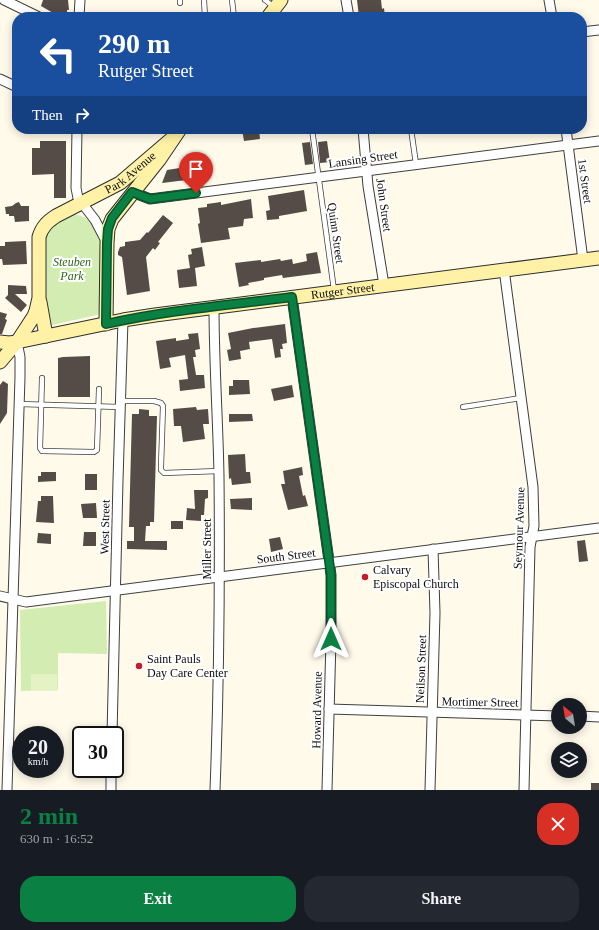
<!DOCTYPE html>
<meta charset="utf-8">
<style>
body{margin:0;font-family:"Times New Roman",serif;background:#242831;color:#f1f3f6;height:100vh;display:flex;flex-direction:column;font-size:15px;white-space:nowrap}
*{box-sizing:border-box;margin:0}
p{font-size:13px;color:#9ea1a6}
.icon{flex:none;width:22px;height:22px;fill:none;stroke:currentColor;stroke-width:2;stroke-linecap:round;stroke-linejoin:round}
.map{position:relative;height:790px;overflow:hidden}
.details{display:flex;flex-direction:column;background:#171b24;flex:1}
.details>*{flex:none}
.guide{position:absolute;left:12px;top:12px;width:575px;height:122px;border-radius:16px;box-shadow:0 2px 10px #0003;background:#1a4fa0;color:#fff;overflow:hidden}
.needle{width:26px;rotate:330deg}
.buttons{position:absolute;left:551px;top:698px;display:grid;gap:8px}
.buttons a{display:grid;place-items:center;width:36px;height:36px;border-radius:50%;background:#171b24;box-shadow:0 2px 10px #0003;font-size:20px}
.speed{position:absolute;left:12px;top:726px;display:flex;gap:8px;font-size:20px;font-weight:700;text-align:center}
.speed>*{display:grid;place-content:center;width:52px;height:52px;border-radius:50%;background:#171b24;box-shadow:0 2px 10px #0003;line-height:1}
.speed small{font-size:10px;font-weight:400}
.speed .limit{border:2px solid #111;border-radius:6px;background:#fff;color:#111}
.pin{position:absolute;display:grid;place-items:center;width:34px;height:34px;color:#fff;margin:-41px -17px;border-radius:50% 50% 50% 0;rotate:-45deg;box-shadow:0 0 4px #0007}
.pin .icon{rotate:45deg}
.me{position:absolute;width:44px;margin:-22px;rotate:0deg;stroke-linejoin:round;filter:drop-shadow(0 0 3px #0008)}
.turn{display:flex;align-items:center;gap:14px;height:84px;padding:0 20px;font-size:18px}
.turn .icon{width:52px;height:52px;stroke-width:2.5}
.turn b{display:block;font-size:28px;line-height:34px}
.then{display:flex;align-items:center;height:38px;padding:0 20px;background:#0003;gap:8px;font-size:15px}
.round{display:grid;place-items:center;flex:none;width:42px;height:42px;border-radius:16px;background:#242831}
.overview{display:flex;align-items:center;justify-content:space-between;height:68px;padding:0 20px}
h1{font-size:24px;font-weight:700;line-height:30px;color:#0b8043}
.cta{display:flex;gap:8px;margin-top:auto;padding:8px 20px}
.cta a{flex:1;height:46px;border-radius:16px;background:#0b8043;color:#fff;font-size:16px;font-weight:700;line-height:46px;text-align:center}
.cta a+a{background:#242831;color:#f1f3f6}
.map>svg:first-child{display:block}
.green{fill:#d3ecb2}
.pitch{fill:#e5f2c4}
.building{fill:#554c47}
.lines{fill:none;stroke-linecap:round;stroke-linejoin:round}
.lane-casing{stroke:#3f3f3f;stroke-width:6}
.street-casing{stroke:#3f3f3f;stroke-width:11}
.secondary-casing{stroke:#2e2e2e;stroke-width:15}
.lane{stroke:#fff;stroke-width:4.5}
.street{stroke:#fff;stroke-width:9}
.secondary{stroke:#fff1a5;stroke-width:13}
.route-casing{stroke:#07532c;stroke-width:10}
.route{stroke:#0b8043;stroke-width:7}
.poi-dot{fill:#c51b2b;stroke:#fff;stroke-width:1.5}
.labels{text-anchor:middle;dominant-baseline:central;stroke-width:4;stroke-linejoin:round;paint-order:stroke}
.street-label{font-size:12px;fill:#0c0c0c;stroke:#fff}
.park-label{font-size:12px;font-style:italic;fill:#2c6718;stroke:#fff}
.poi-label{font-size:12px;fill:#0c0c0c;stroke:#fff;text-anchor:start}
</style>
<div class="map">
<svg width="599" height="790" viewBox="0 0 599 790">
<rect width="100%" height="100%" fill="#fffaea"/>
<!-- green -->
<g class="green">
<path d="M72,214C80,215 86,217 92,223C106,240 101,292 101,314L48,326L44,307V240L46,230L52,224Z"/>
<path d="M106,601L107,654L58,653V690L21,691L20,610Z"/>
</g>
<!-- pitch -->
<rect class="pitch" x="31" y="674" width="26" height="17"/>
<!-- building -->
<g class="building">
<path d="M43,0H68L69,10H67V17H60L41,6Z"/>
<path d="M357,0H381L382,9L384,8L385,17H359Z"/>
<path d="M242,129H259L260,139L244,141Z"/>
<path d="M40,141H66V198H54V174L32,175V148H40Z"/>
<path d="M327,141L330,162L320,163L318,142Z"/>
<path d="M310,142L313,164L305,165L302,143Z"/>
<path d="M201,160L203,178L162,183L167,170L186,167L185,162Z"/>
<path d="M304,190L307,211L279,216V219L267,220L266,211L270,210L268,196Z"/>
<path d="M251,199L253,218L244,219L243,226L228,228L230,239L201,243L198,224L200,223L198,208L207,207V204L221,202V205Z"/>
<path d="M19,202L21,206H29V221L15,222L14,216H9V214H6L5,207L12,206L16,203Z"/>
<path d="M163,215L173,223L158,242L160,243L155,250L153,248L146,257L150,291L127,295L122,257L118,255V252L120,247L125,246V242L140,240L147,232L148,233Z"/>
<path d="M26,241L27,264L3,265L2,259H0V246H5V242Z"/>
<path d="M202,247L205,266L195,268L197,286L179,288L177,270L190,268L188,255L192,254L191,249Z"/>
<path d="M317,252L321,273L283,278L282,275L264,278V280L248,283L249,285L239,287L235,263L261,260V262L280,259L281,261L292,259L293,264L307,261L306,254Z"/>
<path d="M8,285L26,286L27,294H15L27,305L21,312L5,298L8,295Z"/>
<path d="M0,312L7,314L5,319L7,320L2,334H0Z"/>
<path d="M285,324L287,343L282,344L283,349H280L281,357L275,358L272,339L249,342L250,349L240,351L241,359L229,361L227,350L231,349L228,333L253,328Z"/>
<path d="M198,333L200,349L195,350L196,357H193L196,375H204L205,388L180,391L179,380L188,379L185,355L169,358L171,367L160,369L156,341L176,338V341L189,339L188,334Z"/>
<path d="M90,356V397H58V358L63,357Z"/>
<path d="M233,380H249L250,394L229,395V386H233Z"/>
<path d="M3,381L8,384L7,413L0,424V385Z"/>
<path d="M292,385L294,397L274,401L271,389Z"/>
<path d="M196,407L197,410L208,409L209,424H203L205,439L183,442L181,426H174L173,409Z"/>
<path d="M139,409L149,410V416H157L154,522H150V526H146L145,541H167V550L127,549V541H134V527H129L132,414H139Z"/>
<path d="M229,414H252L253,421L229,422Z"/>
<path d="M245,454L246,472H250L251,483L232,485L231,478L229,479L228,455Z"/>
<path d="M302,467L303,475L299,476L303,496L305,495L308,506L288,510L281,484H285L283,471Z"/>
<path d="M41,472H56V481L38,482V476H41Z"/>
<rect x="85" y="474" width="12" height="16"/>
<path d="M194,490H208V498L205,499L204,515H201V521L186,520L187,508L195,509Z"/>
<path d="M41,496H53L54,523L36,522L38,501H41Z"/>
<path d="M252,498V510L231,509L230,499Z"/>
<path d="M96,503L97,518H83L81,504Z"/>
<rect x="171" y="521" width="12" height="8"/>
<path d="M84,532H96V546H83Z"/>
<path d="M38,533L51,534V544L37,543Z"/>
<path d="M280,537L283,549L271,552L269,539Z"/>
<path d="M585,540L588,561L579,562L577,541Z"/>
<rect x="591" y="783" width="8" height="7"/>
</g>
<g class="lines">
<!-- lane casing -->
<g class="lane-casing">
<g id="lane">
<path d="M180,0V3"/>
<path d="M204,0L205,17"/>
<path d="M232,0L234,17"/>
<path d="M265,0L274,7"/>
<path d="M312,129L334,290"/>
<path d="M411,129L416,164"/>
<path d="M42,378L40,448L42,451L94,452L97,450L99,389"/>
<path d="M121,401H154L161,403L163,406L161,467V470L164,473L219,471"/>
<path d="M19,404L120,407"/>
<path d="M463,407L521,398"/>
</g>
</g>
<!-- street casing -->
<g class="street-casing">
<g id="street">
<path d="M4,0L39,17"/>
<path d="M346,0L349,17"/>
<path d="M549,0L552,17"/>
<path d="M79,17L80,0"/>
<path d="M582,32L599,30"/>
<path d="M0,79L17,87"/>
<path d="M77,129L76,188L78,198L95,220L106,241"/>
<path d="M363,129L368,186L384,285"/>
<path d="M566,129L583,260"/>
<path d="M132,192L150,199L599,141"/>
<path d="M504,269L533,487L534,526L530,547L524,790"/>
<path d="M292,297L331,575V639L327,790"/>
<path d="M214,307C214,363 218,420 219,476C220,581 219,685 215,790"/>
<path d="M0,596L26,602L599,528"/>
<path d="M329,709L558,716"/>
<path d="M580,716L599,717"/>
<path d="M112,735L118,480L123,320"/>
<path d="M7,790L20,377V357L17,342"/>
<path d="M111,790V769"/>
<path d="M430,790L435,613L433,549"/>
</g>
</g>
<!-- secondary casing -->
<g class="secondary-casing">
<g id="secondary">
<path d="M268,17L281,0"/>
<path d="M40,302L46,336"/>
<path d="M106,324L107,243L108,229L112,219L159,160L180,129"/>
<path id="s1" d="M0,342L9,343L17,342L123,320L155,315L599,258"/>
<path id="s2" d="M0,362L17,342L34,316L36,311L39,298V237C42,227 47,222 56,216L120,183L175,136"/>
</g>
</g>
<!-- lane -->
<use href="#lane" class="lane"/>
<!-- street -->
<use href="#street" class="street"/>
<!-- secondary -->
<use href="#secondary" class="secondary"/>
</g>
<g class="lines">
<!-- route casing -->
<g class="route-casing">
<path id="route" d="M196,193L150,199L132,192L112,218L108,229L107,243L106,324C167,310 230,305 292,297L331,575V639"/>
</g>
<!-- route -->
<use href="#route" class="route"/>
</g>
<!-- markers -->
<g class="poi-dot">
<circle cx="365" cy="577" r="4"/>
<circle cx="139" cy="666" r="4"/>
</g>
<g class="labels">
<!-- street labels -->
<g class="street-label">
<text transform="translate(363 159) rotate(-8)">Lansing Street</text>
<text stroke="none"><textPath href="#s2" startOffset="251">Park Avenue</textPath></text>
<text transform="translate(585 181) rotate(82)">1st Street</text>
<text transform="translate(384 205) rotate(82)">John Street</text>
<text transform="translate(336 233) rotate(82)">Quinn Street</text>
<text stroke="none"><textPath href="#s1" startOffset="347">Rutger Street</textPath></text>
<text transform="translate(105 527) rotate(-89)">West Street</text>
<text transform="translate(519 528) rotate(-88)">Seymour Avenue</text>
<text transform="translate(207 549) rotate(-90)">Miller Street</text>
<text transform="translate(286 556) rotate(-7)">South Street</text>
<text transform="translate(421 669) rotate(-88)">Neilson Street</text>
<text transform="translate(480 702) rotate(1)">Mortimer Street</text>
<text transform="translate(317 710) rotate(-89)">Howard Avenue</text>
</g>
<!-- park labels -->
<g class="park-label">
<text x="72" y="262">Steuben<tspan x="72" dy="14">Park</tspan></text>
</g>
<!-- poi labels -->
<g class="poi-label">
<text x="373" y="570">Calvary<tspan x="373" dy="14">Episcopal Church</tspan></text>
<text x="147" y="659">Saint Pauls<tspan x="147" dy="14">Day Care Center</tspan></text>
</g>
</g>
</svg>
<div class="buttons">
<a><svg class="needle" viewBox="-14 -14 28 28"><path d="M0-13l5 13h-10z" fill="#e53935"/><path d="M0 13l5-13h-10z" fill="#9ea1a6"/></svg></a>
<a><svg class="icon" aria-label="layers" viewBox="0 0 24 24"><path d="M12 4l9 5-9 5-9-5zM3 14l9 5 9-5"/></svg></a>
</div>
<div class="speed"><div>20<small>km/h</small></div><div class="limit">30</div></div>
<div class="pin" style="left:196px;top:193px;background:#d93025"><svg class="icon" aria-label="arrive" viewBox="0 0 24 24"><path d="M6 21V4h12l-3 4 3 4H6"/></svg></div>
<svg class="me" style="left:331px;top:639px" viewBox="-20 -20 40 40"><path d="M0-17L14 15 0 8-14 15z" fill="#0b8043" stroke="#fff" stroke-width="4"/></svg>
<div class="guide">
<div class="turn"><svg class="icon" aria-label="left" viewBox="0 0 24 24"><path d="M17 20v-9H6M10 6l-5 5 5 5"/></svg><div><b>290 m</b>Rutger Street</div></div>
<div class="then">Then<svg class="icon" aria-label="right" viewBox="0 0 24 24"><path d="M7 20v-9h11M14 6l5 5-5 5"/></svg></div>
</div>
</div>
<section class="details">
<div class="overview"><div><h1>2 min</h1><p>630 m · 16:52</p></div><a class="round" style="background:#d93025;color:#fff"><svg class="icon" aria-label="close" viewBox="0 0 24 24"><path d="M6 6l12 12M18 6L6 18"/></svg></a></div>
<div class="cta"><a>Exit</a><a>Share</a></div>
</section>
